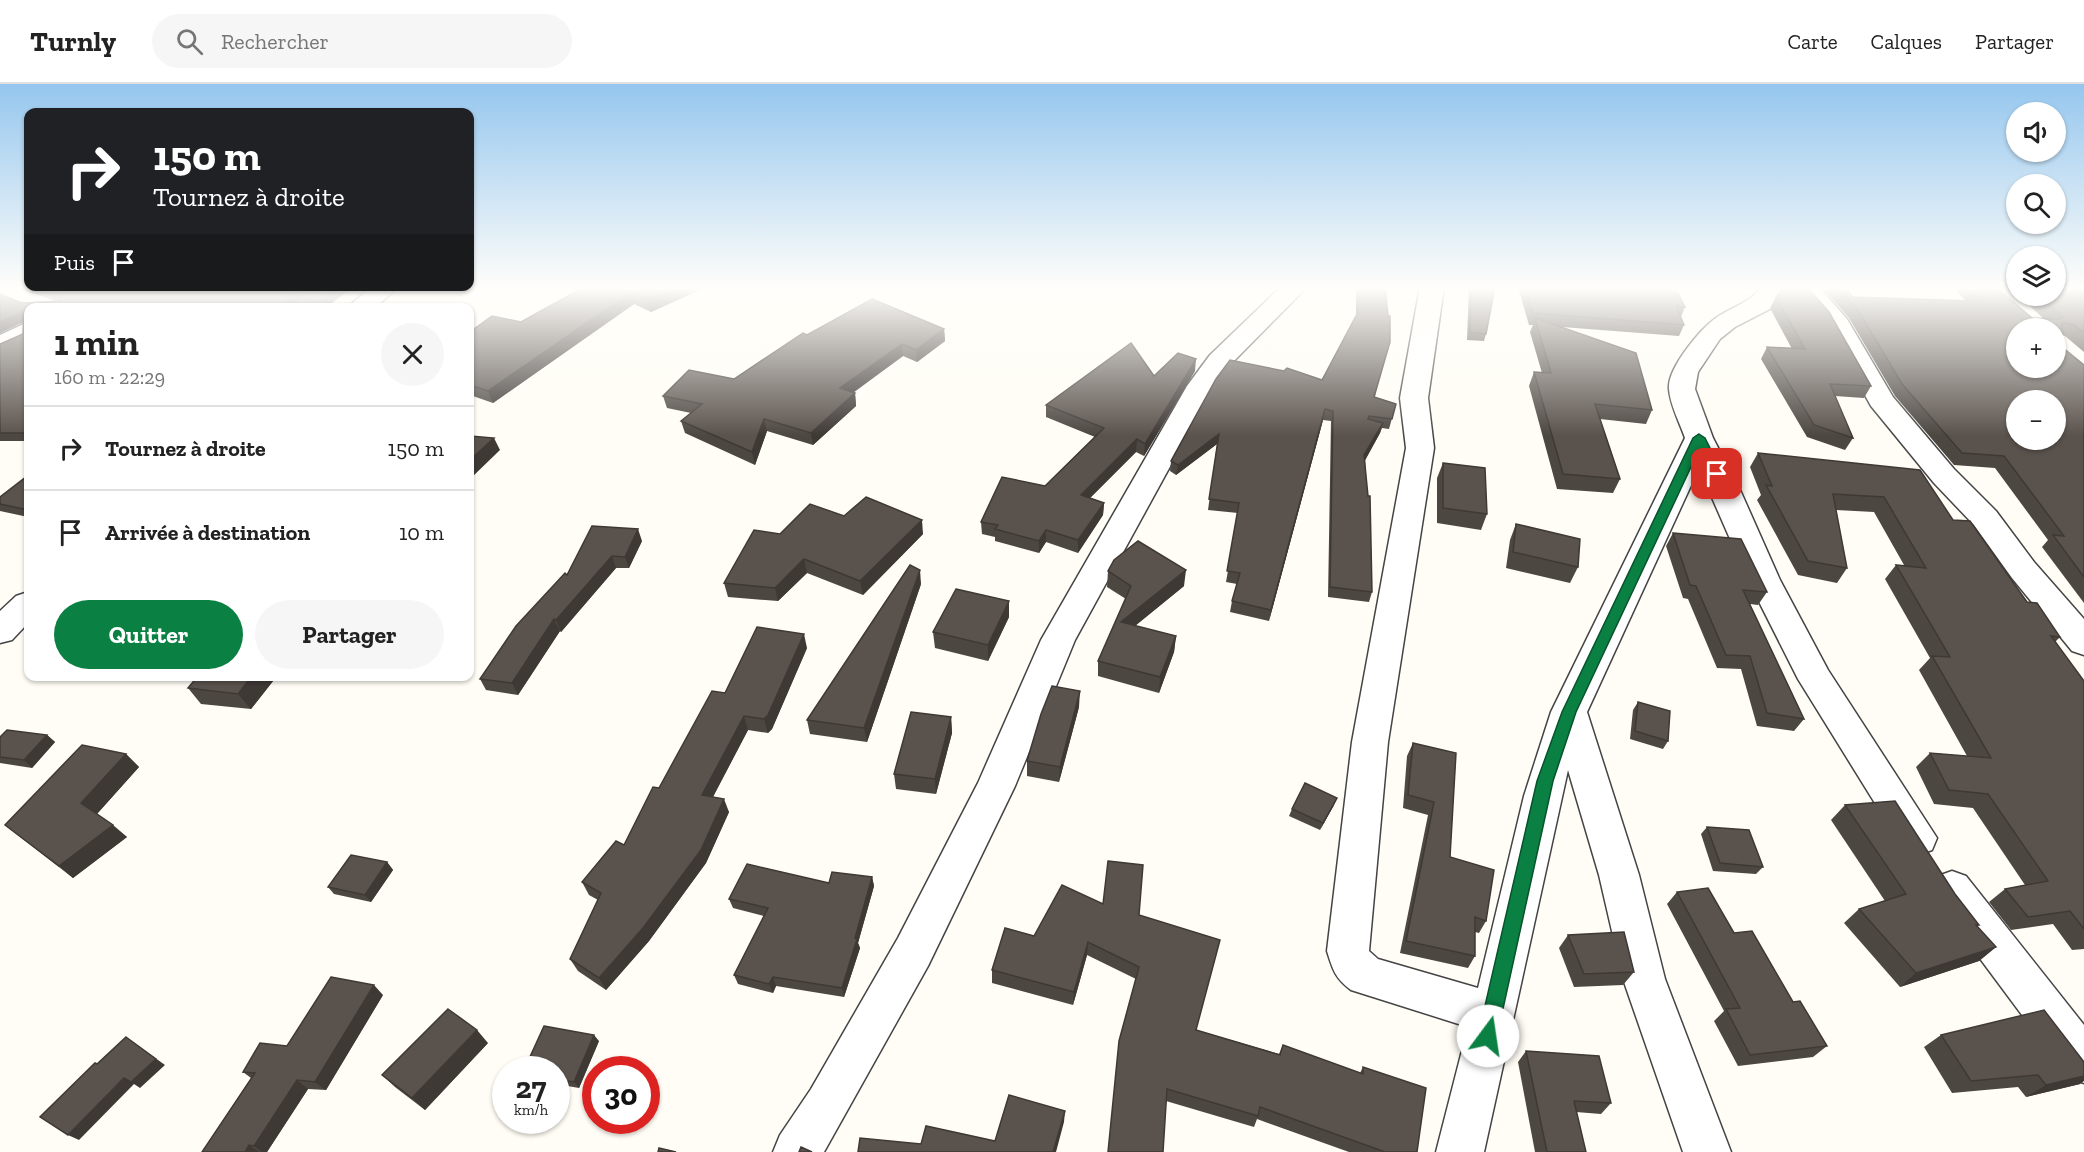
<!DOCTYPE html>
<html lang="fr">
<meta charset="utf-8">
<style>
body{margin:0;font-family:"Zilla Slab",serif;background:#f6f6f6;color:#222;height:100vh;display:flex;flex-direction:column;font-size:22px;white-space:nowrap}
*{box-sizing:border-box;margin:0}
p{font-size:20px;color:#767676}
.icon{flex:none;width:33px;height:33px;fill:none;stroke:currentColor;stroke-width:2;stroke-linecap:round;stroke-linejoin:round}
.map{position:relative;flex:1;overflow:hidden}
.sheet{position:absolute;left:24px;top:219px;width:450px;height:378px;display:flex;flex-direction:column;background:#fff;border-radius:12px;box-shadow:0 2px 4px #0004}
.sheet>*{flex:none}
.hud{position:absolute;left:24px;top:24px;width:450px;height:183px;border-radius:12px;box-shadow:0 2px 4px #0004;background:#202124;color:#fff;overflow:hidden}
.fabs{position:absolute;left:2006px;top:18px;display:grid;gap:12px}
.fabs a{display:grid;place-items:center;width:60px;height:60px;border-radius:50%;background:#fff;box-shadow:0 2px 4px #0004;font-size:30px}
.speed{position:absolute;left:492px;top:972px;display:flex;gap:12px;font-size:30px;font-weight:700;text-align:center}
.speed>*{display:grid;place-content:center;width:78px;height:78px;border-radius:50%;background:#fff;box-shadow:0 2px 4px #0004;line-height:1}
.speed small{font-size:15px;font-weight:400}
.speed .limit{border:9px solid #d22;background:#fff;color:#111}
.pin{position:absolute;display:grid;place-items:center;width:51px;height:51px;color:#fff;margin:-26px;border-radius:12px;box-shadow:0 3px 9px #0006}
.me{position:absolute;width:66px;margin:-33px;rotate:14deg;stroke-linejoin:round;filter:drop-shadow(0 0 4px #0008)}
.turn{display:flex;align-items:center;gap:21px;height:126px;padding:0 30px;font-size:27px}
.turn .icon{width:78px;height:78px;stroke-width:2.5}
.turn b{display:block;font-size:42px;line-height:51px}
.then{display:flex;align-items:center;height:57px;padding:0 30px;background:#0003;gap:12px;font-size:22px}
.round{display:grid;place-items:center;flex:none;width:63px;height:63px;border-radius:32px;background:#f6f6f6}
.head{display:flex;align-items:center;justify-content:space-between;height:102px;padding:0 30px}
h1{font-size:36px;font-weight:700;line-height:45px}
.cta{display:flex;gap:12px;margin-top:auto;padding:12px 30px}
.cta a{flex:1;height:69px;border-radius:36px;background:#0b8043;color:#fff;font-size:24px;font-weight:700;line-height:69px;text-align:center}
.cta a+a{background:#f6f6f6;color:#222}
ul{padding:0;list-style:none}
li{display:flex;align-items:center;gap:18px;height:84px;padding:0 30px;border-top:2px solid #e0e0e0}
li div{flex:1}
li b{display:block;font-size:22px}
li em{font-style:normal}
header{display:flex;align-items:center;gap:36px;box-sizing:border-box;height:84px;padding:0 30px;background:#fff;border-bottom:2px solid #e0e0e0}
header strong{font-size:28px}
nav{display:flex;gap:33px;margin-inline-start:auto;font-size:21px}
.search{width:420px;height:54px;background:#f6f6f6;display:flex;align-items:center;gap:15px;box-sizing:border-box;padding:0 21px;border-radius:33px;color:#767676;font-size:22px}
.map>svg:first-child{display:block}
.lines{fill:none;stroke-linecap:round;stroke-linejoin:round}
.street-casing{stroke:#444;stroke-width:3}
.street{fill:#fff;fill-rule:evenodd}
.wall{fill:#4d4742}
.shaded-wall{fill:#3f3936}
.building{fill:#5a524d;stroke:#3f3936;stroke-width:1.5;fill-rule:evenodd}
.route{fill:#0b8043;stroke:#07532c;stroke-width:1.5}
</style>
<header>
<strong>Turnly</strong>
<div class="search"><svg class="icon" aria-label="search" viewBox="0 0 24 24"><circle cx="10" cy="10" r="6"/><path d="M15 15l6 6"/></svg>Rechercher</div>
<nav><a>Carte</a><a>Calques</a><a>Partager</a></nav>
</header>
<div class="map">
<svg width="2084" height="1068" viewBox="0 0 2084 1068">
<rect width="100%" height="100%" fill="#fffdf5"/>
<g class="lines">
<!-- street casing -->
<g class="street-casing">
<g id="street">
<path d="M0,203H17L61,219L64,224H28L0,213Z"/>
<path d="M371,203H398L375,224H347Z"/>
<path d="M1281,203H1307L1228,283L1213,304L1075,556L1015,702L928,882L824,1068H773L780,1051L811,1005L898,854L978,699L1041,556L1187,302L1210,271Z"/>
<path d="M1420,203H1444L1428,314L1434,364L1388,658L1369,867L1378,875L1478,904L1524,712L1551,628L1685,354C1680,339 1670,321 1669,305C1667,285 1700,245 1716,234C1733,222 1748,220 1762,203H1786L1770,225L1735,243L1720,255L1698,288L1695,305L1713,354L1741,408L1780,496L1828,586L1937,754L1932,766L1918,771L1904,766L1798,595L1748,496L1699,384L1587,628L1639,791L1665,895L1731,1068H1683L1623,895L1599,791L1568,686L1484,1068H1436L1468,943L1351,906C1335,894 1333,886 1327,867L1352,658L1406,364L1400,314Z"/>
<path d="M1794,203H1819L1847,235L1893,313L1954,385L1996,427L2034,478L2084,535V571L2072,567L2012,494L1974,441L1934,399L1871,322L1824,238Z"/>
<path d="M28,238V256L0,269V251Z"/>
<path d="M28,508V539L12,556L0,559V527L16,512Z"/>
<path d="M1952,787L1966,792L2084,941V999L2068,993L1938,818L1932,805L1938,792Z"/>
</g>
</g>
<!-- street -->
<use href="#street" class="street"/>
</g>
<!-- wall -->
<g class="wall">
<path d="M23,203H353L325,224H312L299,219L28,224V357H0V260L23,250L24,238L0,249V210L22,219L61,217Z"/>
<path d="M584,203H706L651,228L634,220L493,319L470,311V248L521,238Z"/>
<path d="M1356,203H1385L1375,313L1396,320L1389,345L1382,344L1380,349L1365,376L1372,508L1369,518L1328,513L1331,337L1323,336L1269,537L1230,528L1232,517L1237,500L1226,498L1238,429L1208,426L1217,360L1176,391L1170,387L1171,377L1322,296L1356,233Z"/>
<path d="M1469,203H1495L1486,250L1484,257L1467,256Z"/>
<path d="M1518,203H1759L1755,206L1676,204L1685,223L1681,233L1684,241L1679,252L1562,243L1652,326L1646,340L1600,335L1620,395L1613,409L1557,405L1529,302L1534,288L1542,289L1530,248L1533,241H1529Z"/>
<path d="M1822,203H1846L1852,213L1966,217L1953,203H1996L2032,234L2044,235L2019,212H2055L2084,205V268L2065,252L2062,251V263L2084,281V519L2042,463L2048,456L1995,384L1954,381L1895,312L1849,234Z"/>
<path d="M2009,203H2016V209Z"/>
<path d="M1776,213L1871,302L1864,314L1835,312L1853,354L1845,366L1807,353L1761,275L1767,263L1792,265L1770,224Z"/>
<path d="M944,245L945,257L917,278L903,272L853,309H855L856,322L813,361L767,347L755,381L685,349L681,337L691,329L667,324L663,312L734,295L807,251Z"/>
<path d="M1195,287L1144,372L1136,368L1090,414L1104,419L1103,431L1078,469L1046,458L1039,469L995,457V453L982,450L981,438L1045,402L1095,353L1046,333V321Z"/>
<path d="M1758,369L1953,436L2027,518L2060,553L2055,558L2084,597V865L2072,866L2053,840L2011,846L1989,818L2005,805L2025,801L1973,724L1934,720L1916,683L1930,669L1967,672L1919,586L1930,574L1885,495L1896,481H1904L1874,428L1836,426L1847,484L1837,499L1798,491L1757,416L1761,411L1750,383Z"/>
<path d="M1443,379L1487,430L1481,446L1437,439V394Z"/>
<path d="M28,394V433L0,427V413Z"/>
<path d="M844,432L923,450L863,511L807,489L778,517L728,513L724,499L780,450Z"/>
<path d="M1516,440L1578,483L1570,499L1506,484L1510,456Z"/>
<path d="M1673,449L1767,508L1758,521L1750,520L1804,635L1794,647L1757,642L1741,585L1717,584L1688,515L1683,514L1666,462Z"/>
<path d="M642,457L629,484H616L561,548L560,547L518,611L486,606L480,595L567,491Z"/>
<path d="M1108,487L1184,502L1135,542L1176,552L1174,568L1159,609L1098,592V577L1126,515L1107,503Z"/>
<path d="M921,500L867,658L810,650L807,636Z"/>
<path d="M1009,533L988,577L935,564L933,548Z"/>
<path d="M807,564L772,645L768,649L748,646L713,713L729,728L706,779L649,857L606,906L578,887L570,875L598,816L589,811L582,798L624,761L659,704L725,609Z"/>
<path d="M198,592H277L251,625L201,620L188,604Z"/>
<path d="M1638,618L1668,657L1663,665L1630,655L1633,626Z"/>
<path d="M1079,623L1059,698L1027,692V677Z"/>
<path d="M951,633L952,649L936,710L896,705L894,690Z"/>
<path d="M47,651L55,658L32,684L0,679V653Z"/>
<path d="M1413,659L1456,669L1450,773L1486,837L1479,849L1475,848V872L1468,884L1400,869L1428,731L1403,724L1407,672Z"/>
<path d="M126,670L139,683L97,730L127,753L73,794L5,741Z"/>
<path d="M1334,721L1320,746L1289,732L1292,725Z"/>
<path d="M1845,721L1955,810L1979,841L1977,842L1996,863L1979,877L1900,903L1844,839L1859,825L1885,817L1831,736Z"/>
<path d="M1707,743L1763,783L1756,790L1713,787L1701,750Z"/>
<path d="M387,778L393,786L371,818L334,810L328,803Z"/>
<path d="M872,793L874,802L858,859L860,864L844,913L776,902L773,909L738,900L734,891L764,832L733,824L729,815L829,799Z"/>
<path d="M1677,808L1734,849L1827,962L1813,973L1738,982L1714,937L1724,927L1667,820Z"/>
<path d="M1103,820L1139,831L1196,946L1279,970L1283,961L1360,989L1363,983L1417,1068H1349L1257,1035L1254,1043L1166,1017L1136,895L1087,871L1073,921L992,899V886L1034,852Z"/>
<path d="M1568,851L1634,888L1623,901L1574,903L1559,864Z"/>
<path d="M383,911L326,1006L308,1005L267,1068H202L251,994L243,988L287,962Z"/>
<path d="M1941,951L2080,1000L2026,1013L2018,1003L1952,1009L1924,963Z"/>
<path d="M599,957L579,1004L556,1000V986Z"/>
<path d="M488,959L425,1026L395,1003L382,991Z"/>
<path d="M1526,967L1611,1019L1601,1030L1576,1028L1586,1068H1535L1518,978Z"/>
</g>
<!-- shaded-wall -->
<g class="shaded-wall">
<path d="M338,203H353L325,224H319L317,219Z"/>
<path d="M678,203H706L651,228L648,216Z"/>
<path d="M631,208L634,220L493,319L488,307Z"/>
<path d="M295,211L299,219L292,224H276Z"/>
<path d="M21,228L27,236L0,249V238Z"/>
<path d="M944,245L945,257L917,278L916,266Z"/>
<path d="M902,260L903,272L842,316L840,304Z"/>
<path d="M1196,275L1195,287L1144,372L1145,360Z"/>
<path d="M855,309L856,322L813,361L811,349Z"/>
<path d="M1325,325L1323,336L1269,537L1271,526Z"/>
<path d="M764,335L767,347L755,381L752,368Z"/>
<path d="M1383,339L1380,349L1362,382L1364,371Z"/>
<path d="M1219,350L1217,360L1176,391L1178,381Z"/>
<path d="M494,354L500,366L470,395V376Z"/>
<path d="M1137,355L1136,368L1080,424L1081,411Z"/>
<path d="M1104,419L1103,431L1078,469V456Z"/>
<path d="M922,436L923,450L863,511L860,497Z"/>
<path d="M638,445L642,457L629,484L625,473Z"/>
<path d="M1046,446V458L1039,469V457Z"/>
<path d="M612,472L616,484L561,548L556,536Z"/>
<path d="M804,475L807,489L778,517L775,504Z"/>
<path d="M920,486L921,500L867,658L864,644Z"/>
<path d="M1186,486L1184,502L1120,554L1121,538Z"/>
<path d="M1009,517V533L988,577V561Z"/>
<path d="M554,535L560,547L518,611L512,599Z"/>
<path d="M804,550L807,564L772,645L768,649L764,635Z"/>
<path d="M1176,552L1174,568L1159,609L1160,593Z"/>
<path d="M252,592H277L251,625L238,610Z"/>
<path d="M1080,607L1079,623L1059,698L1060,683Z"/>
<path d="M744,632L748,646L707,724L702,711Z"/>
<path d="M951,633L952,649L936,710L935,695Z"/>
<path d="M47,651L55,658L32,684L24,676Z"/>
<path d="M126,670L139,683L95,732L81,719Z"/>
<path d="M1337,714L1334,721L1320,746L1323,739Z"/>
<path d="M724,715L729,728L706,779L649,857L606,906L599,894Z"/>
<path d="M113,741L127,753L73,794L59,782Z"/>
<path d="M387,778L393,786L371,818L365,811Z"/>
<path d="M872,793L874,802L858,859L860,864L844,913L842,904Z"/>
<path d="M1088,858L1087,871L1073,921L1074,908Z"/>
<path d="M1996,863L1979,877L1900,903L1916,889Z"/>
<path d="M773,893L776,902L773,909L769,900Z"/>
<path d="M374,901L383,911L326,1006L315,998Z"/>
<path d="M477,946L488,959L425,1026L412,1014Z"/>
<path d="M594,951L599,957L579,1004L574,998Z"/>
<path d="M126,953L165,981L140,1004L134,1000L79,1056L68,1051Z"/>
<path d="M2084,992V997L2080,1000L2026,1013L2046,1001Z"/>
<path d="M297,996L308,1005L267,1068H262L254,1062Z"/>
<path d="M1065,1027L1064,1038L1056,1068H1053Z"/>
<path d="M249,1061L259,1068H245Z"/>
</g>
<!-- building -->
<g class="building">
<path d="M39,203H338L317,219L295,211L276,224H28V349H0V260L23,250L24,229L21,228L0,238V210L22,219L61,217L56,209Z"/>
<path d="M584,203H678L648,216L631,208L488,307L470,301V248L492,232L521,238Z"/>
<path d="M1358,203H1385L1388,232H1390V258L1374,313L1396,320L1392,335L1369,332L1368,335L1383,339L1364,371L1368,412H1370L1372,508L1330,503L1333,327L1325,325L1271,526L1232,517L1240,489L1227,487L1239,419L1209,415L1219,350L1178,381L1171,377L1216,295L1230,276L1284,287L1287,284L1322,296L1358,228Z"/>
<path d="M1471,203H1495L1486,250L1470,248Z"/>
<path d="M1525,203H1675L1685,223L1676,222L1684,241L1533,229Z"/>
<path d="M1784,203H1807L1829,228L1871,302L1830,300L1853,354L1814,341L1767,263L1805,265L1776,213Z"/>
<path d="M1838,203H1846L1852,213L1973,217L1969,212L1980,213L1971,203H1996L2032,234L2060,235L2063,233L2039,212H2055V204L2084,205V249L2074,241L2062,238V263L2084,281V493L2053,451L2064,452L2004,372L1962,369L1902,300L1856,223ZM2016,244H2055V284H2016ZM2016,316H2055V356H2016Z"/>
<path d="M872,215L944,245L916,266L902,260L840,304L855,309L811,349L764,335L752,368L681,337L702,320L663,312L689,286L734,295L803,249L807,251Z"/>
<path d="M1535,234L1636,269L1652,326L1595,320L1620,395L1563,390L1534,288L1551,289Z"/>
<path d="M1131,259L1154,292L1178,269L1196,275L1145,360L1137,355L1081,411L1104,419L1078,456L1046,446L1039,457L995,445L998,441L981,438L1002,393L1045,402L1104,344L1046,321Z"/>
<path d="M470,352L494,354L470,376Z"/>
<path d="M1758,369L1920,386L1953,436L1970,437L2027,518L2037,519L2060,553L2051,552L2084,597V845L2070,827L2028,833L2005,805L2048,797L1988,710L1949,706L1930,669L1991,674L1932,572L1950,573L1896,481L1926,484L1884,413L1833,410L1847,484L1808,477L1766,401L1772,402Z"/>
<path d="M1443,379L1485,384L1487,430L1443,424Z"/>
<path d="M26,393L28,394V426L0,420V413Z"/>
<path d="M866,413L922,436L860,497L804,475L775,504L724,499L754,446L780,450L810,420L844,432Z"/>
<path d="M1516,440L1580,455L1578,483L1513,468Z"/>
<path d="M592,442L638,445L625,473L612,472L556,536L554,535L512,599L480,595L516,542L565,489L567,491Z"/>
<path d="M1673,449L1741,455L1767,508L1743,506L1804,635L1767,629L1750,572L1726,571L1696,502L1690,501Z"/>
<path d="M1138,457L1186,486L1121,538L1176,552L1160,593L1098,577L1131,502L1108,487L1114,476Z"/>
<path d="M910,481L920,486L864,644L807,636Z"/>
<path d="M956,505L1009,517L988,561L933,548Z"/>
<path d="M757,543L804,550L768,631L764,635L744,632L702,711L724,715L701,766L643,844L599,894L570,875L601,809L582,798L616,757L624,761L653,703L659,704L712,607L725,609Z"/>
<path d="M198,592H252L238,610L188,604Z"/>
<path d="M1052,602L1080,607L1060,683L1027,677L1041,630Z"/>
<path d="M1638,618L1670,627L1668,657L1635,647Z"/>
<path d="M911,628L951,633L935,695L894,690Z"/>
<path d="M7,646L47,651L24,676L0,673V653Z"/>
<path d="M1413,659L1456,669L1450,773L1494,786L1486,837L1475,833V872L1406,857L1434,718L1408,711Z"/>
<path d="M82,661L126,670L81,719L113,741L59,782L5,741Z"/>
<path d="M1305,699L1337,714L1323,739L1292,725Z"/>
<path d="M1895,717L1955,810L1979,841H1976L1996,863L1916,889L1859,825L1906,810L1845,721Z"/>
<path d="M1707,743L1749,746L1763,783L1720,779Z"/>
<path d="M351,771L387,778L365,811L328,803Z"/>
<path d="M1108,777L1143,781L1139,831L1220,856L1196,946L1280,971L1283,961L1363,990V983L1426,1004L1417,1068H1385L1260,1023L1258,1032L1167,1005L1163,1068H1108L1119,957L1139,883L1088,858L1074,908L992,886L1005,844L1034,852L1062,801L1103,820Z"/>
<path d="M747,780L829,799L832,788L872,793L855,854L857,855L842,904L773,893L769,900L734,891L768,824L729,815Z"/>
<path d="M1708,804L1734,849L1752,847L1793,918L1800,917L1827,962L1750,971L1726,925L1740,924L1677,808Z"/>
<path d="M1624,848L1634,888L1584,890L1568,851Z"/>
<path d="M331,893L374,901L315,998L297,996L254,1062L249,1061L245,1068H202L255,989L243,988L260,959L287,962Z"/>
<path d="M448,925L477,946L412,1014L382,991Z"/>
<path d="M2044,926L2084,978V992L2046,1001L2038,991L1971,997L1941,951Z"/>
<path d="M544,942L594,951L574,998L556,995V986H524Z"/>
<path d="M126,953L156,975L131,998L124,994L68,1051L40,1033L95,979L97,980Z"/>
<path d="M1526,967L1599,972L1611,1019L1574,1017L1586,1068H1547Z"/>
<path d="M1009,1011L1065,1027L1053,1068H858L860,1054L921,1060L926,1042L995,1057Z"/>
<path d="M801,1063L812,1068H799Z"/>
<path d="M659,1064L676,1068H658Z"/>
</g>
<!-- sky -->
<linearGradient id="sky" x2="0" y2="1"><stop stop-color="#95c6ee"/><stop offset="0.58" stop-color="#fffefa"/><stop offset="1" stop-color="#fffefa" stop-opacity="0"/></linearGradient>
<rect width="2084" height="352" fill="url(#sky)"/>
<!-- route -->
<path class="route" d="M1699,350L1705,354L1723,390L1717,394L1713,393L1699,366L1576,628L1553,697L1497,952L1494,958L1488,961L1481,958L1478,952L1537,697L1562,628L1693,354Z"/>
</svg>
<div class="fabs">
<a><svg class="icon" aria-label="sound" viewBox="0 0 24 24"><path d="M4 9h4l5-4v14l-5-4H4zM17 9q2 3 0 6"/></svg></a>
<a><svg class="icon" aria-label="search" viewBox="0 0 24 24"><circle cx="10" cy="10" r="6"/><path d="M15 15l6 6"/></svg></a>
<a><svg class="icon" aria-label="layers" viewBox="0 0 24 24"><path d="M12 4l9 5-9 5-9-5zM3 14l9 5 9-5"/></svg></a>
<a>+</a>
<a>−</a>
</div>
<div class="speed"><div>27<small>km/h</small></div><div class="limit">30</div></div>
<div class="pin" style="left:1717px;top:390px;background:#d93025"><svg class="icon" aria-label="arrive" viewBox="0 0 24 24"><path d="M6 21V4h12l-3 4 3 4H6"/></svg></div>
<svg class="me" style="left:1488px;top:952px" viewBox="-20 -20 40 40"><circle r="19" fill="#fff"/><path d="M0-13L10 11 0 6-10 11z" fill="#0b8043"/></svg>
<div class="hud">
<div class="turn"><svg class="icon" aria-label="right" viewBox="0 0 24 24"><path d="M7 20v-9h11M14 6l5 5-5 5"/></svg><div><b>150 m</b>Tournez à droite</div></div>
<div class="then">Puis<svg class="icon" aria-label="arrive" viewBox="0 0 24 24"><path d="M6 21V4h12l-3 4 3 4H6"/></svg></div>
</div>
<section class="sheet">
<div class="head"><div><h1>1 min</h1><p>160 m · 22:29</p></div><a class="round"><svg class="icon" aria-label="close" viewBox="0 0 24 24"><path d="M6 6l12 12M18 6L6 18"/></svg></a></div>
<ul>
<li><svg class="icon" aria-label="right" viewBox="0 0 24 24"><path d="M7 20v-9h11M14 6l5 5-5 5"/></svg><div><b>Tournez à droite</b></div><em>150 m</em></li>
<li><svg class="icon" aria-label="arrive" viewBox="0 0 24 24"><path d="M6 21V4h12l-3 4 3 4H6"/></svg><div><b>Arrivée à destination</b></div><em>10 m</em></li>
</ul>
<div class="cta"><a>Quitter</a><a>Partager</a></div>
</section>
</div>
